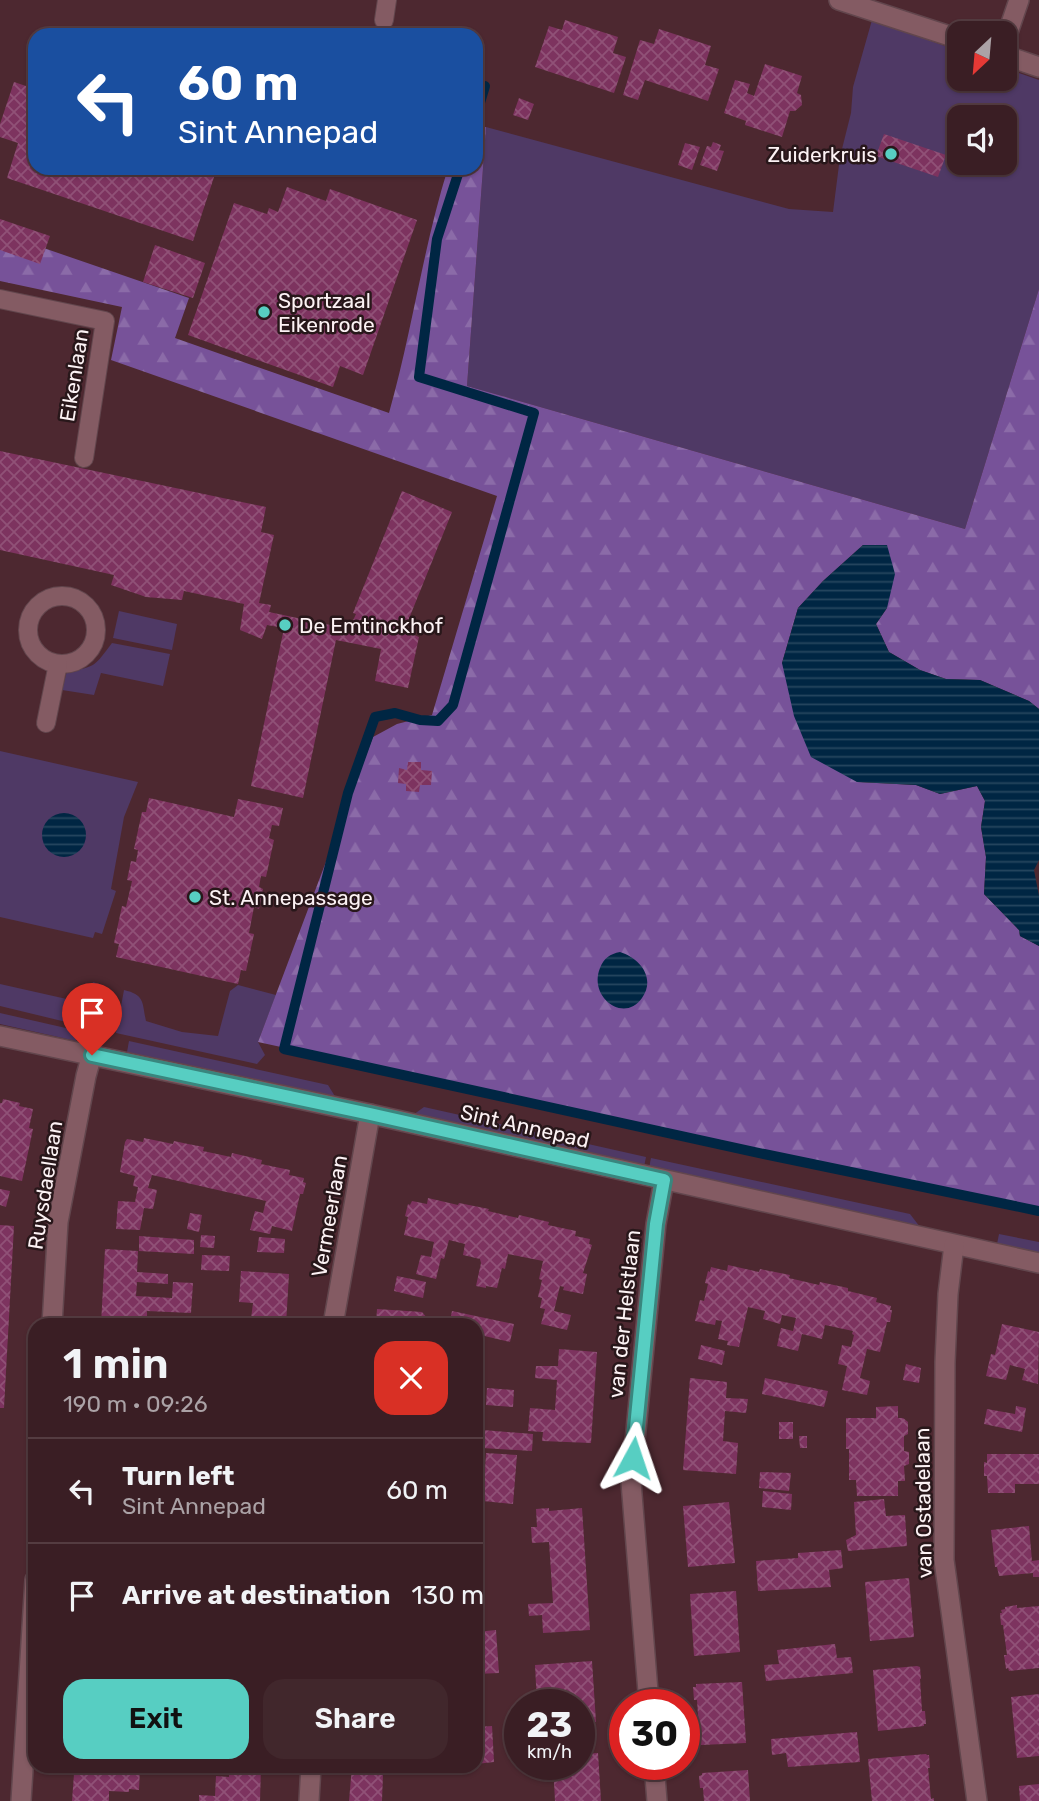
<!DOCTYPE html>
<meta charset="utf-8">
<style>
body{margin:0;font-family:Rubik,sans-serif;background:#41272c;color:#f1f3f6;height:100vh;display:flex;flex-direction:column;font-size:26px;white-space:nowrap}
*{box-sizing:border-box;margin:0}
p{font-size:23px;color:#aba2a6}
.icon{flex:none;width:38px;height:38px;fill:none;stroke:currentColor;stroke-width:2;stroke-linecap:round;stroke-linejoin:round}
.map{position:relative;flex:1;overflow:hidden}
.drawer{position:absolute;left:28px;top:1318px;width:455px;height:455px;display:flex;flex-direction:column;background:#3a1e24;border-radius:21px;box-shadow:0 2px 5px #0004,0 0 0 2px #543c41}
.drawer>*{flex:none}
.banner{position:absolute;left:28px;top:28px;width:455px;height:147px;border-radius:21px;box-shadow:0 2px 5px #0004,0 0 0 2px #543c41;background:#1a4fa0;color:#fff;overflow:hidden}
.needle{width:46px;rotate:206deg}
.fabs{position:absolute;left:947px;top:21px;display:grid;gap:14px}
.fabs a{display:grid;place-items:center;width:70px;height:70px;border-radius:14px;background:#3a1e24;box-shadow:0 2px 5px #0004,0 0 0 2px #543c41;font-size:35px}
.speed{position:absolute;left:504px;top:1689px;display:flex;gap:14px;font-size:35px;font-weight:700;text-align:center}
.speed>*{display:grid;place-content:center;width:91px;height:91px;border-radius:50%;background:#3a1e24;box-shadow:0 2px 5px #0004,0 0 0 2px #543c41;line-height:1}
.speed small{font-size:18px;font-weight:400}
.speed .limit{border:10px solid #d22;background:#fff;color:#111}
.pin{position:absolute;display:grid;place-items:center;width:60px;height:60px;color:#fff;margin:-72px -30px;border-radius:50% 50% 50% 0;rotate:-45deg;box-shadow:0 0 7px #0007}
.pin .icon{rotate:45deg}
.me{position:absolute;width:77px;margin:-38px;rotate:5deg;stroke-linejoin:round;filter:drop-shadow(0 0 5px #0008)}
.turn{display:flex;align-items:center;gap:24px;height:147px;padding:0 35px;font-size:32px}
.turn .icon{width:91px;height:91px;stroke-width:2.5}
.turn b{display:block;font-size:49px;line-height:60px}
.round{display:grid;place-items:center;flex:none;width:74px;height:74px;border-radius:21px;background:#41272c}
.summary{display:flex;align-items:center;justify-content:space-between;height:119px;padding:0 35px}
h1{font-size:42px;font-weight:600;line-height:52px}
.primary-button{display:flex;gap:14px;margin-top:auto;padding:14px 35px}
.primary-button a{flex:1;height:80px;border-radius:21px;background:#57cec2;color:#111;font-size:28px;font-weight:600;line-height:80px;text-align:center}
.primary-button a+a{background:#41272c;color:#f1f3f6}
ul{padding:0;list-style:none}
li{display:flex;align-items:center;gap:21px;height:105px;padding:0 35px;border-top:2px solid #543c41}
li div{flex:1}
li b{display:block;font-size:26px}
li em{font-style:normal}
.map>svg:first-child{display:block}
.green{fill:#4f3965;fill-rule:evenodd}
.forest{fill:url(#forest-firs)}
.water{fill:url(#water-rules)}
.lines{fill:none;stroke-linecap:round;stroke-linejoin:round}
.stream{stroke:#002643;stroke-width:10}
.building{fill:url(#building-cross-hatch)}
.service-casing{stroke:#62464d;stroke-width:20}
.minor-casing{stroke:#62464d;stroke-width:22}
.service{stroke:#845b63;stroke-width:18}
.minor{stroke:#845b63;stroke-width:19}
.route-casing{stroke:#39867e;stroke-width:18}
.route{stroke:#57cec2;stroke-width:12}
.poi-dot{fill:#57cec2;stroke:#28171a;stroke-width:2.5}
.labels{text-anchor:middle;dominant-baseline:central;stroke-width:5;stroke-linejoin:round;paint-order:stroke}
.poi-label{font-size:21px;fill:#fcf2f4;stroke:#28171a;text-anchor:start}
.street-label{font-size:21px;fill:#fcf2f4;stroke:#28171a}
</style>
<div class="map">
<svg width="1039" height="1801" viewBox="0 0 1039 1801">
<defs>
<pattern id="forest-firs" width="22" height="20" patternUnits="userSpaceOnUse" patternTransform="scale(1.75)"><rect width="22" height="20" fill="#775299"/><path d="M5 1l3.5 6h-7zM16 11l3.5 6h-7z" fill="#8b6ba8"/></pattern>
<pattern id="water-rules" width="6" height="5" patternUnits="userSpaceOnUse" patternTransform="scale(1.75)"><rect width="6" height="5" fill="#002643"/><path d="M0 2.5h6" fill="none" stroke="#26465f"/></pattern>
<pattern id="building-cross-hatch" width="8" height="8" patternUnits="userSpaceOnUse" patternTransform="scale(1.75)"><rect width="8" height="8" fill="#7d335f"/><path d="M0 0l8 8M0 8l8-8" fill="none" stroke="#905177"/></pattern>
</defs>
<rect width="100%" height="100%" fill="#4d2830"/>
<!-- green -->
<g class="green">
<path d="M872,20L959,51V79H1004L1005,68L1039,80V289L965,529L467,386L486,127L789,209L833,212L840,157L851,113L853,87ZM959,117H1004V163H959Z"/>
<path d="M119,611L177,624L172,650L113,638Z"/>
<path d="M112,643L170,654L163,686L101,673L94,695L62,690L67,671C96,668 95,665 112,643Z"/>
<path d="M0,751L138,782L124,817L111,889L116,891L102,934L95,932L93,938L0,917Z"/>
<path d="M93,982L102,985L108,990L105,1018L100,1026L91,1028L0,1006V984L80,1002L94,996L97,992L92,985Z"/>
<path d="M238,985L276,995L258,1042L265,1055L257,1064L116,1033L124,990C145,995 142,1002 146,1021L182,1032L218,1036L230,991Z"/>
<path d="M0,1013L79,1031L76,1041L0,1024Z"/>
<path d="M129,1041L328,1085L336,1098L127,1052Z"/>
<path d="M424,1107L646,1157L644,1167L413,1115Z"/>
<path d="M651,1158L910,1214L920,1227L649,1168Z"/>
<path d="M999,1234L1039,1242V1253L997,1244Z"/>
</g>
<!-- forest -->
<path class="forest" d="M486,127L467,386L965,529L1039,289V709L1029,701L980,680L946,679L920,670L889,652L876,624L887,608L863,545L823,581L798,608L782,663L857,782L916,785L940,794L977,786L985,801L981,827L986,857L984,894L1019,930L1020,936L1039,946V1212L258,1042L373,737L397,724L432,715L497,496L111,360L122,307L0,281V233L189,298L175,338L389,413C412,332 423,248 448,168H476V129Z"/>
<!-- water -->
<g class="water">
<path d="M863,545H887L895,574L887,608L876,624L889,652L920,670L946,679L980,680L1029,701L1039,709V860L1034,870L1039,896V946L1020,936L1019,930L984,894L986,857L981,827L985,801L977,786L940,794L916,785L857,782L811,757L794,716L782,663L798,608L823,581Z"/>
<circle cx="64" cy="835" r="22"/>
<path d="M620,952C640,958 656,978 642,998C624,1024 588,997 600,968C604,958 610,954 620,952Z"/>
</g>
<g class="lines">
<!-- stream -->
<g class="stream">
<path d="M476,116L485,86"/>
<path d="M460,168L437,239L419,377L534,413L453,705L438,721L420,720L395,713L375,717L348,793L284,1049L764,1154L1039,1211"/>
</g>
</g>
<!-- building -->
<g class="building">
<path d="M565,20L618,37L613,53L626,57L614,93L535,67L549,26L562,30Z"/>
<path d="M659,29L711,46L705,65L719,69L708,101L645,80L638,100L623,95L640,40L654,44Z"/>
<path d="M765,64L802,76L797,93L801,95L802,105L795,111H790L782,137L745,125L746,121L724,113L735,80L750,84L747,93L754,96Z"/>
<path d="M14,82L35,89V168H217L193,241L7,178L18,143L0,137V124Z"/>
<path d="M519,98L534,104L528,120L513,115Z"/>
<path d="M884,134L946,155L938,177L876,156Z"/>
<path d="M713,142L721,145L719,150L724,151L717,171L700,165L707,146L711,147Z"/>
<path d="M685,143L700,147L692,170L678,165Z"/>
<path d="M233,168H257L254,176Z"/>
<path d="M287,187L326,201L330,189L417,220L363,375L340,366L333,387L188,335L234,203L267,214L269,208L278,212Z"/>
<path d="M0,219L50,236L40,264L0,250Z"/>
<path d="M155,245L205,263L193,298L143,282Z"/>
<path d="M0,451L266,507L261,532L274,535L259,603L271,605L269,612L349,629L356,614L353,613L402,491L452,512L404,631L419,637L408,688L375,681L381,649L336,640L303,798L251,786L284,628L267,625L262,639L240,630L244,604L184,591L182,600L146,597L111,585L114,575L0,550Z"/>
<path d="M408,762H421V770L432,771L431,785H420L419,792L406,791V784L398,783L399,768L407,770Z"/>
<path d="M149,798L234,817L238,799L283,808L279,826L272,825L269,838L274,840L266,877L261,876L259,887L263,889L259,909L254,907L249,933L254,934L246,971L241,970L238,984L116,957L119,944L114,943L122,906L126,907L132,881L127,880L131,861L136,862L138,850L134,849L142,812H146Z"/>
<path d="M3,1099L20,1103L19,1106L33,1109L29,1128L33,1129L22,1181L0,1176V1103H2Z"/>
<path d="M144,1138L173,1144L174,1141L188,1144L204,1147L203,1151L231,1157L232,1153L262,1160L261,1164L290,1170L289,1175L304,1178L303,1182L306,1183L303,1194H300L292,1231L272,1226L270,1234L250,1230L255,1211L263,1213L266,1201L152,1175L148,1188L157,1190L153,1209L144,1208L140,1230L116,1229L118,1201L135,1202L138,1187L133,1186L135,1176L120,1172L125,1142L127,1139L143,1142Z"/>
<path d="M0,1189L10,1191L6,1207L0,1205Z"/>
<path d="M428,1198L458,1205L459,1203L489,1209L488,1211L518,1218L519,1215L549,1222L548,1225L576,1231L575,1236L590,1239L589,1244L592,1245L583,1273L587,1274L583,1294L563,1290L564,1287L560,1286L554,1311L571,1315L567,1330L541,1324L545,1309L540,1308L542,1298L538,1297L542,1280L539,1279L543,1261L508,1254L505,1269L502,1268L497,1288L486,1286V1288L476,1286L481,1263L480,1259L463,1255L465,1244L449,1240L444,1259L441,1258L436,1279L416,1274L421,1255L431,1257L434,1242L404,1235L408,1217L405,1216L408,1204L410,1205L412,1201L427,1204Z"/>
<path d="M190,1213L202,1215L199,1232L187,1229Z"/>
<path d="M0,1225L14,1226L4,1408H0Z"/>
<path d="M201,1235L215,1236L214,1248L200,1247Z"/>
<path d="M139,1236L194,1240V1254L139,1251Z"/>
<path d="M259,1237L285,1239L284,1253L257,1252Z"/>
<path d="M105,1249L138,1251L137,1272L168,1274V1284L137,1282L136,1296L172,1298L173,1282L193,1283L191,1313L147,1311V1325H101Z"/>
<path d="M202,1255L230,1256L229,1271L201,1270Z"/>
<path d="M728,1265L759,1272L760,1269L790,1275L789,1278L819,1285L820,1282L848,1288V1291L877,1298L876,1302L891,1306L890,1310H892L890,1322H887L880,1352L867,1349L860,1378L870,1381L867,1395L842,1390L847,1366L838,1364L842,1345L851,1347L854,1335L852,1334L853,1331L825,1325L822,1339L802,1334L798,1351L777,1346L781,1328L793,1331L796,1318L782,1315L780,1324L763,1319L765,1311L748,1307L739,1347L727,1345L728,1341L718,1339L722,1321L716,1320L715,1325L695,1321L700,1300L704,1301L708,1284L705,1283L708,1271L710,1272L711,1267L727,1271Z"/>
<path d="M241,1271L289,1274L286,1325H222V1321L239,1322V1318L251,1319L253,1303L239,1302Z"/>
<path d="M397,1276L426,1282L423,1298L394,1291Z"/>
<path d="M377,1309L422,1312L427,1318L426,1325H376Z"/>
<path d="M452,1311L514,1324L510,1342L476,1334V1325H449Z"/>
<path d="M1002,1324L1039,1332L1038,1384L1022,1380L1025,1369L1010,1365L1006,1380L986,1376L991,1354L995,1355Z"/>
<path d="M701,1345L725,1351L722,1365L698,1359Z"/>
<path d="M559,1349L597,1352L591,1443L542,1441L543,1432L528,1431L530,1408L555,1410L557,1380L535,1378L536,1366H558Z"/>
<path d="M906,1364L921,1368L919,1383L903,1380Z"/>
<path d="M690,1378L727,1382L726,1398L748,1399L746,1413L725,1411L723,1441L738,1443L736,1474L683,1470Z"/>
<path d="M765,1378L828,1391L824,1407L762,1394Z"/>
<path d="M487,1388L514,1390L513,1407L486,1405Z"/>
<path d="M898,1406V1418H903L908,1422V1434L904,1436V1451L909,1452V1464L904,1466L905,1481H898V1496H857L856,1480H849V1449H846V1418H876V1407Z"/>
<path d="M1016,1406L1026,1408L1022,1432L984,1424L987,1409L1015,1414Z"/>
<rect x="779" y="1422" width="14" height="17"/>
<path d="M483,1430L533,1434L532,1451L482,1448Z"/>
<path d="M799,1436H807V1448H800Z"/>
<path d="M486,1453L517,1455L513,1504L483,1501Z"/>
<path d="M987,1454H1039V1484H1015V1493H988L987,1476H984V1462L987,1463Z"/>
<path d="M760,1472L791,1473L789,1491L759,1488Z"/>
<path d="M763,1491L792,1494L791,1510L762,1507Z"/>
<path d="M884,1499L886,1516L905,1515L907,1546L848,1551L846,1540L856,1535L854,1502Z"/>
<path d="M729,1502L735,1563L688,1567L683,1506Z"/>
<path d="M549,1508V1511L582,1508L590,1630L543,1633L542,1615L529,1616L528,1604L553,1603L549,1542L532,1543L531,1527H537L536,1509Z"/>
<path d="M1029,1526L1032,1561L1039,1560V1577H1033V1573L999,1576L997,1567H995L991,1530Z"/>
<path d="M841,1550L843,1568L829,1570L831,1587L758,1591L756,1561L798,1558V1553Z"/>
<path d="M909,1578L914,1637L870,1641L865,1582Z"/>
<path d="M736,1591L740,1652L694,1656L690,1594Z"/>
<path d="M1017,1605V1608L1039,1606V1668L1009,1671L1008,1668L1006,1669L1004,1655H1007L1003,1625H1001L1000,1613H1002L1001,1610L1005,1609V1607Z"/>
<path d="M496,1630L499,1673L476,1674V1632Z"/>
<path d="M835,1644L837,1658L851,1657L853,1673L766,1681L764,1665L779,1664L777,1650Z"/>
<path d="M592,1661L596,1722L579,1723V1704H537L535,1665Z"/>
<path d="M917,1666L920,1667L921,1679H920L922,1711H925L926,1724H924V1726L878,1731L873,1670Z"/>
<path d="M742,1682L746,1743L701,1745V1743L697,1744L696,1731H699L697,1700H694L693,1687H696V1684Z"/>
<path d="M1039,1694V1756L1017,1758L1011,1697Z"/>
<path d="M492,1726L494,1762L476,1764V1727Z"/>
<path d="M857,1732L860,1762L788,1767L786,1753L772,1755L771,1739Z"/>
<path d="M598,1753L601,1801H555L553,1764H579V1754Z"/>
<path d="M926,1754L927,1755H929L930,1768H928L931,1799L934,1798V1801H872L868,1759Z"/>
<path d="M78,1766H121V1768L140,1769L139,1790L129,1789V1792L109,1791V1801H72L74,1774H77Z"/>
<path d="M229,1766H261L260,1801H199V1795L215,1796L216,1776L229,1777Z"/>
<path d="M352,1766H396V1775L383,1774L382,1801H349Z"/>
<path d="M748,1770L750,1801H704L703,1788H700L699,1776L702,1775V1773Z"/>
<path d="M1039,1784V1801H1020L1019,1786Z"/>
</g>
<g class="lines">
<!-- service casing -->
<g class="service-casing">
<g id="service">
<path d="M384,20L387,0"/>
<path d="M0,299L105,321L84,458"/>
<circle cx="62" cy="630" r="34"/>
<path d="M46,723L58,664"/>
</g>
</g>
<!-- minor casing -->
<g class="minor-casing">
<g id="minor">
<path d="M839,0L959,39"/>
<path d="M1004,44L1019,0"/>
<path d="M1004,55L1039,67"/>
<path d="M0,1036L370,1114L1039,1263"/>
<path d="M954,1245L948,1294L945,1362L944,1560L977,1801"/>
<path d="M52,1325L58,1222L86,1076L92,1054"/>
<path d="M333,1325L370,1114"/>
<path d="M649,1704L631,1482L656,1224L664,1180"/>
<path d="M654,1764L657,1801"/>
<path d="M21,1801L35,1580"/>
<path d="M309,1801L311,1766"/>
</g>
</g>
<!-- service -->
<use href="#service" class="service"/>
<!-- minor -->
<use href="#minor" class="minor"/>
</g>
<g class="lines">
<!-- route casing -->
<g class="route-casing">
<path id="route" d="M92,1055L370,1114L664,1180L656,1224L633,1458"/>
</g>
<!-- route -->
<use href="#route" class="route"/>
</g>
<!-- markers -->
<g class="poi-dot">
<circle cx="891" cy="154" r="7"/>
<circle cx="264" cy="312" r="7"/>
<circle cx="285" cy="625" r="7"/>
<circle cx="195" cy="897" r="7"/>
</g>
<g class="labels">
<!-- poi labels -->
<g class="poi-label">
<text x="877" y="154" text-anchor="end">Zuiderkruis</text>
<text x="278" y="300">Sportzaal<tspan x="278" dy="24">Eikenrode</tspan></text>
<text x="299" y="625">De Emtinckhof</text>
<text x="209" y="897">St. Annepassage</text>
</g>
<!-- street labels -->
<g class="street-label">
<text transform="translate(74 375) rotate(-81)">Eikenlaan</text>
<text transform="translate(525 1126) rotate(13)">Sint Annepad</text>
<text transform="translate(45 1185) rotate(-81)">Ruysdaellaan</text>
<text transform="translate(329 1216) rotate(-80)">Vermeerlaan</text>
<text transform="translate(624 1314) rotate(-84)">van der Helstlaan</text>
<text transform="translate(923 1503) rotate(-91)">van Ostadelaan</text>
</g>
</g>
</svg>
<div class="fabs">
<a><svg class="needle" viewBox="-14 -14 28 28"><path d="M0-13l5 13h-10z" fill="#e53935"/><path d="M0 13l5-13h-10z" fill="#aba2a6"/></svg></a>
<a><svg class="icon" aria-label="sound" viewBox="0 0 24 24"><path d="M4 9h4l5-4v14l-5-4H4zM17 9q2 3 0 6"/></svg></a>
</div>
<div class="speed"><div>23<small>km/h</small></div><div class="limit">30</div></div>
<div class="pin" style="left:92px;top:1055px;background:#d93025"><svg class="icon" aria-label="arrive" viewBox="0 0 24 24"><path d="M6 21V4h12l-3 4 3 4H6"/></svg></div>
<svg class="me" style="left:633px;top:1458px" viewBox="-20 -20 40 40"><path d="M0-17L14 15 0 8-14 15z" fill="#57cec2" stroke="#fff" stroke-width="4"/></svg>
<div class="banner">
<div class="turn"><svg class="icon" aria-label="left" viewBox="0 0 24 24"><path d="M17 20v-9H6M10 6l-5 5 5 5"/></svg><div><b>60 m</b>Sint Annepad</div></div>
</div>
<section class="drawer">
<div class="summary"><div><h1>1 min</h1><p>190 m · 09:26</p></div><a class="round" style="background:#d93025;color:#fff"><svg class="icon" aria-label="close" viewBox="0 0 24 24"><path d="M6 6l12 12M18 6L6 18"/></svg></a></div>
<ul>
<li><svg class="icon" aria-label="left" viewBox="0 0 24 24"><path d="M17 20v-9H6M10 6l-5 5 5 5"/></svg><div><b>Turn left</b><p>Sint Annepad</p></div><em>60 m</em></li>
<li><svg class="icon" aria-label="arrive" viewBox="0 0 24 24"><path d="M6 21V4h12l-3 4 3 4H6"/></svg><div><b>Arrive at destination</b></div><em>130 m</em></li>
</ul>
<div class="primary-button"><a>Exit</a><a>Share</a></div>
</section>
</div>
